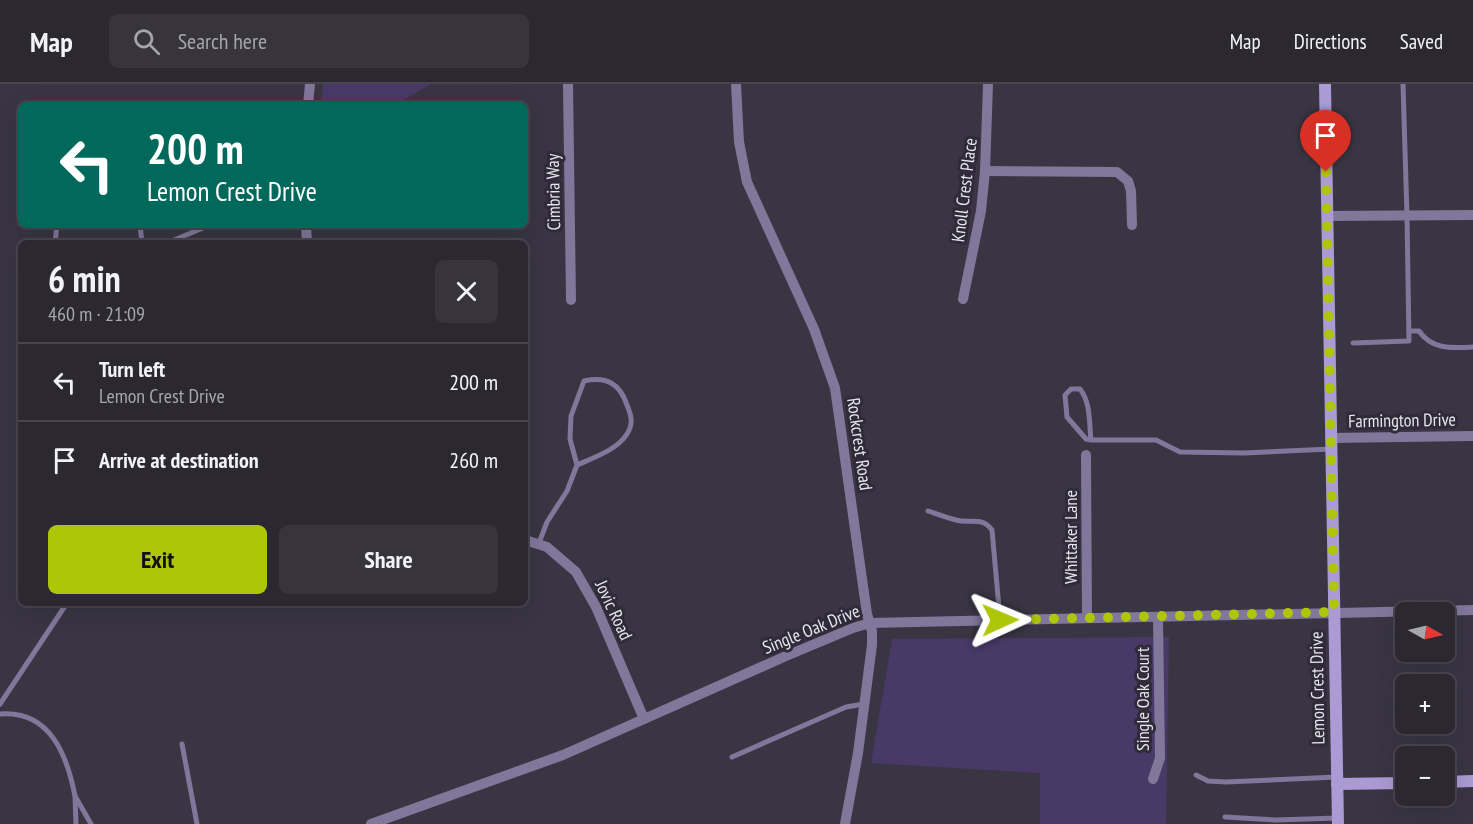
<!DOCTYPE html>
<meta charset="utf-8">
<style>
body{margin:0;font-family:"PT Sans Narrow",sans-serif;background:#37343e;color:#f1f3f6;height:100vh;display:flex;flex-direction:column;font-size:22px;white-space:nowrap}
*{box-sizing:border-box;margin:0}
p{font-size:20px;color:#a6a6ac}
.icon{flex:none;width:33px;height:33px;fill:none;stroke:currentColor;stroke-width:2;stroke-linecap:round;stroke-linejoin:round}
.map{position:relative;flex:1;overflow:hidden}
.panel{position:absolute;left:18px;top:156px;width:510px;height:366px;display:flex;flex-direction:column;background:#2b2832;border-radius:9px;box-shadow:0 6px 24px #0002,0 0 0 2px #47444d}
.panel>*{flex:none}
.top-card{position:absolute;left:18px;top:18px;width:510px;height:126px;border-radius:9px;box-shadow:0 6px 24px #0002,0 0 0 2px #47444d;background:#00695c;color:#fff;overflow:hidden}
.needle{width:39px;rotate:98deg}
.tools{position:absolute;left:1395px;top:518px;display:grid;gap:12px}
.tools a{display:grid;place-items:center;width:60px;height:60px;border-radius:9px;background:#2b2832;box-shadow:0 6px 24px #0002,0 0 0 2px #47444d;font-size:30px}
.pin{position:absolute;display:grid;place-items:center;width:51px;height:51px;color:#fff;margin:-62px -26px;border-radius:50% 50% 50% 0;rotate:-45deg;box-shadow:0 0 6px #0007}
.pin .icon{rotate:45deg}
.me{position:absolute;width:66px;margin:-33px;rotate:89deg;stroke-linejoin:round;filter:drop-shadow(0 0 4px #0008)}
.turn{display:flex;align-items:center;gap:21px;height:126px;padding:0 30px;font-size:27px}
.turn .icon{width:78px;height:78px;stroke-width:2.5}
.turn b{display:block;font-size:42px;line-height:51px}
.round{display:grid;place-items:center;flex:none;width:63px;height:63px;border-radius:9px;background:#37343e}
.headline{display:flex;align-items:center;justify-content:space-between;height:102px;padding:0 30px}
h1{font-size:36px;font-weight:600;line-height:45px}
.cta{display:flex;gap:12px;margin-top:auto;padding:12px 30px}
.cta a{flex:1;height:69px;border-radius:9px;background:#afc508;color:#111;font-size:24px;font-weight:600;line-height:69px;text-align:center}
.cta a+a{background:#37343e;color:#f1f3f6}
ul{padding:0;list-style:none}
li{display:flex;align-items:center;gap:18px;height:78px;padding:0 30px;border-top:2px solid #47444d}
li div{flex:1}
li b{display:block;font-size:22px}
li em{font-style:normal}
header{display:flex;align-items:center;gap:36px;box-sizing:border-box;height:84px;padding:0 30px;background:#2b2832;border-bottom:2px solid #47444d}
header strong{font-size:28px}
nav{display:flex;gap:33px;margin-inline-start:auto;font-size:21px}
.search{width:420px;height:54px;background:#37343e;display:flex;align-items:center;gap:15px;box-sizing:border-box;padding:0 21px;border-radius:9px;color:#a6a6ac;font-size:22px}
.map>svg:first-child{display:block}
.green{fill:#483967}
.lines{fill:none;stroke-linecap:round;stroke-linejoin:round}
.lane{stroke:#81779b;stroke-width:5}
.street{stroke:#81779b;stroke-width:10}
.secondary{stroke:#ab9ad3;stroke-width:12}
.route{stroke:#afc508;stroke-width:10;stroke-dasharray:0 18}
.labels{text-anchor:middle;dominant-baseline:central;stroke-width:6;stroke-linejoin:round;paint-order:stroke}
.street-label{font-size:18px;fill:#e7e5ee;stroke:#2f2b39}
</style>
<header>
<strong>Map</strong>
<div class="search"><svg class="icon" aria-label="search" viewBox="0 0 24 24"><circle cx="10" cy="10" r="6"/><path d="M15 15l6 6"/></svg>Search here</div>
<nav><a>Map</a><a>Directions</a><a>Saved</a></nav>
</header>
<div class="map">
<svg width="1473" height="740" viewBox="0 0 1473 740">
<rect width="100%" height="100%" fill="#393543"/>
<!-- green -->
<g class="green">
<path d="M323,0H431L404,16L403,21H321Z"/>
<path d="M1169,553L1166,740H1040V689L871,679L892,555Z"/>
</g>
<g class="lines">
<!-- lane -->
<g class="lane">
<path d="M140,141L142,159"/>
<path d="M55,159L57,141"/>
<path d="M167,159L210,141"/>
<path d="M1409,247H1419C1432,266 1452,264 1473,263"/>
<path d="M1353,259L1409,257L1407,132L1403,0"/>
<path d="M1091,356C1089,339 1091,319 1080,305H1071L1065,311L1067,333L1086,355L1091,356H1156L1180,368L1244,369L1331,365"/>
<path d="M928,427C937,430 947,434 956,436C970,440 982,432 992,446L1000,535"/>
<path d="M539,459L547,438L567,407L577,381L570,355L571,332L584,297C607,292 620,300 627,321C630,328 633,337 630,344C623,364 595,373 577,381"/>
<path d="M0,620L67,519"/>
<path d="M0,630C50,626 67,671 75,712"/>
<path d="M182,660L197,740"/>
<path d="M732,673L846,623L864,620"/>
<path d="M1196,691L1208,697L1226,698L1337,693"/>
<path d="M1225,733L1276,736L1337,734"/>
<path d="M76,740L75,712L91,740"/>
</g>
<!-- street -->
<g class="street">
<path d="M568,0L571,216"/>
<path d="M736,0L739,58L747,98L814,245L835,304L867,530L872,547V561L858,669L845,740"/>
<path d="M308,21L310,0"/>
<path d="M985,87L1117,88L1128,97L1131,107L1132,141"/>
<path d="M1327,132L1473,131"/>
<path d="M306,141L307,159"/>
<path d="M963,215L981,127L985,87L988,0"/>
<path d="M1331,354L1473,352"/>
<path d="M1086,371L1087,534"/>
<path d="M525,456L547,463L576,488L596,523L644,635"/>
<path d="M1153,695L1160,674L1158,533"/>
<path d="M371,740L563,671L786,572L853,544L870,539L1473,526"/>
</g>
<!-- secondary -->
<g class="secondary">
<path d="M1325,0L1338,740"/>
<path d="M1444,698L1473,697"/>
<path d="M1337,700L1406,699"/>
</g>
</g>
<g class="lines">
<!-- route -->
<path class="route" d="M1000,536L1334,528L1326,88"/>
</g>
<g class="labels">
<!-- street labels -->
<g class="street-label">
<text transform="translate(964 106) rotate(-83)">Knoll Crest Place</text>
<text transform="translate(553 108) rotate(-91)">Cimbria Way</text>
<text transform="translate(1402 336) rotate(-1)">Farmington Drive</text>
<text transform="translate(860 360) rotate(82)">Rockcrest Road</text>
<text transform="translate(1070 453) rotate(-90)">Whittaker Lane</text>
<text transform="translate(614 526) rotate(65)">Jovic Road</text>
<text transform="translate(811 545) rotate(-22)">Single Oak Drive</text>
<text transform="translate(1317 604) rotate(-91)">Lemon Crest Drive</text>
<text transform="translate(1142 615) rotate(-90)">Single Oak Court</text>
</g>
</g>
</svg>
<div class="tools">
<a><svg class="needle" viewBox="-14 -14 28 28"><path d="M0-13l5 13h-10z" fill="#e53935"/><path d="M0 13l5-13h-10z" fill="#a6a6ac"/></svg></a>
<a>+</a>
<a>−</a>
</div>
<div class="pin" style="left:1326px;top:88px;background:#d93025"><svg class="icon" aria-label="arrive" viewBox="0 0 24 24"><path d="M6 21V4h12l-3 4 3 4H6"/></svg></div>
<svg class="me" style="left:1000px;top:536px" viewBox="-20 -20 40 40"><path d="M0-17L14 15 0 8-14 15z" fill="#afc508" stroke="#fff" stroke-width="4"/></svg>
<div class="top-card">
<div class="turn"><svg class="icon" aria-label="left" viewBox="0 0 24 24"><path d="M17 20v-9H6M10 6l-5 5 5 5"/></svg><div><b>200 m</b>Lemon Crest Drive</div></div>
</div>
<section class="panel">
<div class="headline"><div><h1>6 min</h1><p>460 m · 21:09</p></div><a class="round"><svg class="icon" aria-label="close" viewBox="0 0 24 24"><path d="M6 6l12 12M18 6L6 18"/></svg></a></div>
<ul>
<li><svg class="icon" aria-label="left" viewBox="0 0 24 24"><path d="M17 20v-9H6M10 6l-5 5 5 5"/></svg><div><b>Turn left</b><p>Lemon Crest Drive</p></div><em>200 m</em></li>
<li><svg class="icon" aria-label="arrive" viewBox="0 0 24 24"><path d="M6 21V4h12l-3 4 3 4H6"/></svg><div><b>Arrive at destination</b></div><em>260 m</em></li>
</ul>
<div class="cta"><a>Exit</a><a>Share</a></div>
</section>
</div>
